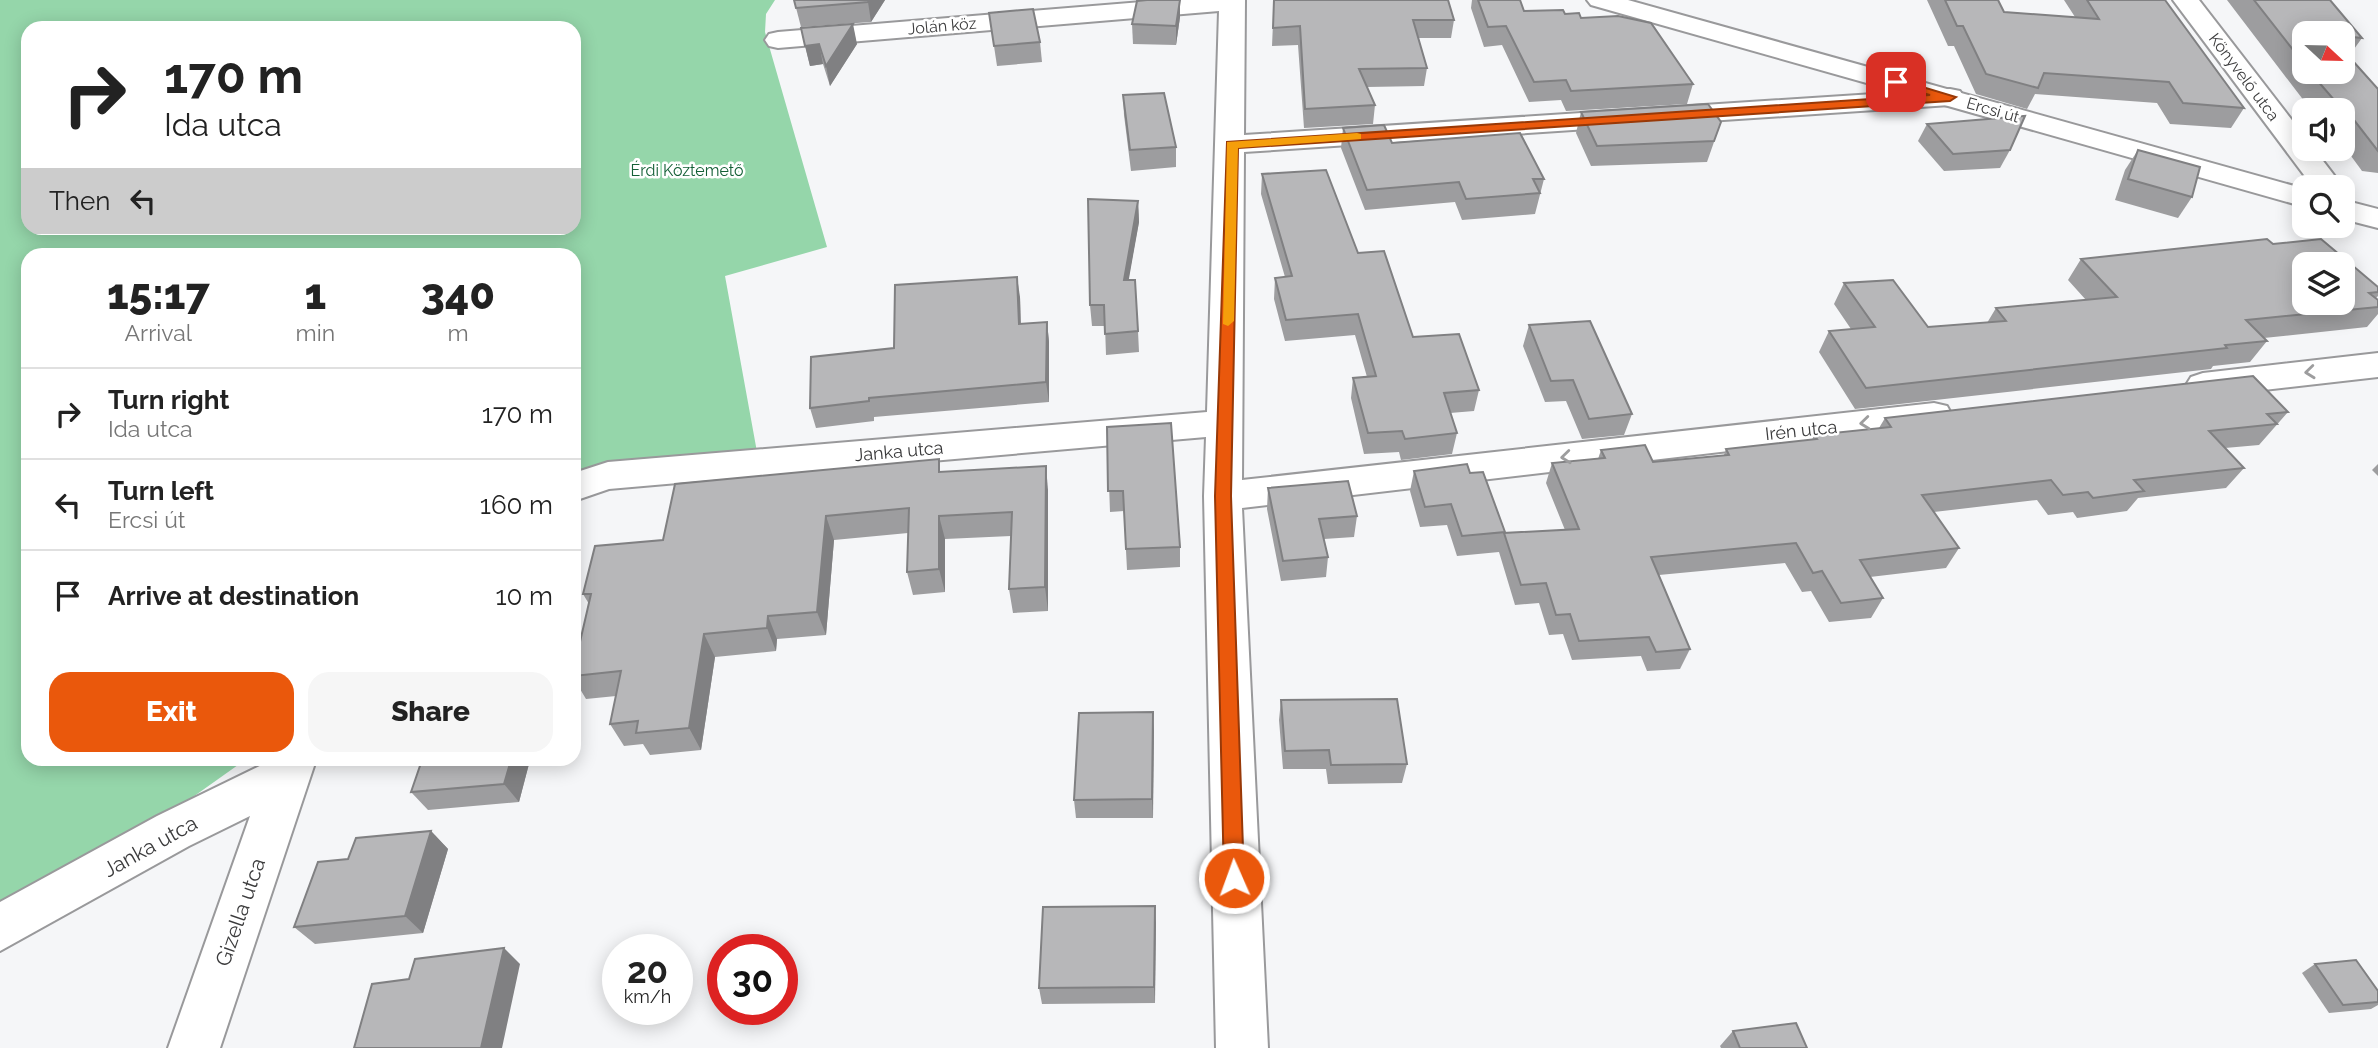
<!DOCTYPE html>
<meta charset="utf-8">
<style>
body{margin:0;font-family:Raleway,sans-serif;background:#f6f6f6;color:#222;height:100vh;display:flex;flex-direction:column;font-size:26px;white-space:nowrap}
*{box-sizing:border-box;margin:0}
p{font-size:23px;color:#767676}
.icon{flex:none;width:38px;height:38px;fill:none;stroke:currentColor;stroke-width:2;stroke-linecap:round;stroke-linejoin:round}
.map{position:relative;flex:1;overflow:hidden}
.details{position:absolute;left:21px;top:248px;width:560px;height:518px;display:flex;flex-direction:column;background:#fff;border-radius:21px;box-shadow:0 4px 18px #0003}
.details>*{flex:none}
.top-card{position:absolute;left:21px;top:21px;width:560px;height:214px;border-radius:21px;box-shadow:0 4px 18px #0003;background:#fff;color:#222;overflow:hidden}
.needle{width:46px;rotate:112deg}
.controls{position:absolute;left:2292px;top:21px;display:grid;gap:14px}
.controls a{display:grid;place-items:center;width:63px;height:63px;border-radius:14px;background:#fff;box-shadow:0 4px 18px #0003;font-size:35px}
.speed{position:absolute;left:602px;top:934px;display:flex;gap:14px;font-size:35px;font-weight:700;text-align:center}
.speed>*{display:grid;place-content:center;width:91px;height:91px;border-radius:50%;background:#fff;box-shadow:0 4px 18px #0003;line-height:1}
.speed small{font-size:18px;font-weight:400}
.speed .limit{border:10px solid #d22;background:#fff;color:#111}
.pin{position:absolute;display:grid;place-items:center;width:60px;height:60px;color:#fff;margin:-30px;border-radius:14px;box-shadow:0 4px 10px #0006}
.me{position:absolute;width:77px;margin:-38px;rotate:358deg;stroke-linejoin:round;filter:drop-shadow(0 0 5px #0008)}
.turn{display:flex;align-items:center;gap:24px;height:147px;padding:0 28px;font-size:32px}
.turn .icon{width:91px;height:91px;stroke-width:2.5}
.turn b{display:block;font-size:49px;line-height:60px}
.then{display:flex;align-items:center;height:66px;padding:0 28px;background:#0003;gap:14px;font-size:26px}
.eta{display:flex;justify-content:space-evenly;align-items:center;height:119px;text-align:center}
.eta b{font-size:42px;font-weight:800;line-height:49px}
.button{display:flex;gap:14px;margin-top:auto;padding:14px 28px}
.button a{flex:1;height:80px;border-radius:21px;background:#ea580c;color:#fff;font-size:28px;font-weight:800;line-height:80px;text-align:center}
.button a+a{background:#f6f6f6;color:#222}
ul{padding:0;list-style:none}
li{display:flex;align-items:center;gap:21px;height:91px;padding:0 28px;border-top:2px solid #e0e0e0}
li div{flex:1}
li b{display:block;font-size:26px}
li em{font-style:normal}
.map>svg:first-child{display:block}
.green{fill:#95d6aa;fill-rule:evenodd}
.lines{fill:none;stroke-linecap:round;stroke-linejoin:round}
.minor-casing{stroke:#99999b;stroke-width:4}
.major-casing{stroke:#99999b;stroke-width:4}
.minor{fill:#fff;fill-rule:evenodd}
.major{fill:#fff;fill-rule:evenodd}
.wall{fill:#9d9d9f;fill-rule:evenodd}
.shaded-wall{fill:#808082}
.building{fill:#b7b7b9;stroke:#808082;stroke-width:2;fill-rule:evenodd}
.oneway{stroke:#9d9d9e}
.route{fill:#ea580c;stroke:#983908;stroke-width:2}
.slow{fill:#f59e0b}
.labels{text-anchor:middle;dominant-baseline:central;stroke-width:5;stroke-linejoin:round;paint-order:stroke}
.far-street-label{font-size:16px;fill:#3b3b3c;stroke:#fff}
.far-park-label{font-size:16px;fill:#146037;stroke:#fff}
.street-label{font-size:18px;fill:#3b3b3c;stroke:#fff}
.near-street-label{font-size:21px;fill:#3b3b3c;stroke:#fff}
</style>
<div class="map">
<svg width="2378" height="1048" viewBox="0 0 2378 1048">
<rect width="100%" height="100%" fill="#f5f6f8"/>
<!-- green -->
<path class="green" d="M0,0H775L766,14L765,32L827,247L725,276L757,452L574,475V256H28V760H245L169,814L0,916ZM28,28H574V228H28Z"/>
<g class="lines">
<!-- minor casing -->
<g class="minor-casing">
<g id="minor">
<path d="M1166,0H1245L1244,135L1950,89L1960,91L1964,97L1960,103L1950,105L1244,152L1242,480L1934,403L1947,406L1952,415L1947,424L1934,427L1242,508L1268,1048H1216L1204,496L1206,437L609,489L574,501V473L608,462L1207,412L1219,11L778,48L769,46L765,40L769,34L778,32Z"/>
<path d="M2173,0H2199L2305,137V149H2314L2343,187H2313Z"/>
<path d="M2378,353V377L2203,397L2191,393L2186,385L2191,377L2203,373Z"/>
<path d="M272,760H316L220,1048H168L250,816L189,846L0,951V902L157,816Z"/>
</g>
</g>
<!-- major casing -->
<g class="major-casing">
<g id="major">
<path d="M1587,0H1628L2305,189V207L1591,5Z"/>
<path d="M2343,200L2378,209V228L2343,219Z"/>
</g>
</g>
<!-- minor -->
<use href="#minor" class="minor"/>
<!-- major -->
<use href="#major" class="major"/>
</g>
<!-- wall -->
<g class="wall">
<path d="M794,0H885L871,22L801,27Z"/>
<path d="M1180,0V17L1176,45L1133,44L1132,24Z"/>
<path d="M1274,0L1454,20L1451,38H1418L1427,68L1424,86L1367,87L1375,105L1373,124L1304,128L1298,45L1272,46Z"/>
<path d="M1472,0H1520L1524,11L1565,14L1581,18L1693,84L1687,104L1566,111L1561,100L1529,102L1502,45L1484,47L1471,8Z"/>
<path d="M1927,0H1998L2004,12L2075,17L2064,0H2165L2244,108L2231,128L2170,124L2157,103L2035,94L2027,109L1976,94L1954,46H1948Z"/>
<path d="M2227,0H2330L2362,38L2349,56L2378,89V173L2362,171L2343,145V110H2311ZM2305,33H2343V72H2305Z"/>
<path d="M989,13L1040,42L1042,62L997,66Z"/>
<path d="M801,28L857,44L830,86L823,64L810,66Z"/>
<path d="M1123,95L1176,147V167L1131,171L1124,115Z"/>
<path d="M1581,112L1721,122L1707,162L1591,166L1576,133Z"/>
<path d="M1927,124L2010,150L2000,168L1944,171L1918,141Z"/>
<path d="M1343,128L1392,143L1544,179L1535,214L1462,220L1455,202L1365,210L1341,148Z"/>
<path d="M2138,150L2192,197L2178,218L2115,200L2125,170Z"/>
<path d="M1262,174L1358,253L1413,337L1479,390L1474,411L1450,413L1457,433L1452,454L1401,460L1399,452L1364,454L1351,398L1353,378L1367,377L1355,335L1285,341L1274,299L1275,278L1285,277L1261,194Z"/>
<path d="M1138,201L1139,222L1128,280L1138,331L1139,352L1106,355L1105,326H1092L1090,305Z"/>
<path d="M2273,244L2378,287V296L2376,298L2378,300V314L2367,327L2264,338L2267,341L2250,362L2213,366L2211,369L1855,409L1819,352L1829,331L1851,329L1834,304L1844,283L1928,327L1987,323L1996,308L2086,300L2068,280L2081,259Z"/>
<path d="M1020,297L1021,324L1047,322L1049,342V402L874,417V421L816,428L810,408L894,348Z"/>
<path d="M1529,325L1632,414L1624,435L1582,439L1566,401L1545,402L1523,346Z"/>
<path d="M2288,412L2259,445L2225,448L2244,468L2226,488L2138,498L2127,511L2077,518L2073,512L2048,515L2037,500L1934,512L1959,548L1946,568L1870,577L1883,598L1871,618L1829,622L1811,591L1802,592L1785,563L1659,575L1690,649L1680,669L1647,671L1641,656L1572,660L1563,634L1549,635L1539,603L1515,605L1499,552L1457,556L1447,525L1420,527L1410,491L1414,471L1470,473L1504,533L1565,530L1546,483L1552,463L1598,459L1601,450L1653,462L1724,455L1726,449L1812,440L1814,435L1879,428L1885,418Z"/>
<path d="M1107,427L1180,547V567L1127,570L1124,511L1110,512Z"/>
<path d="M2378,464V476L2372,470Z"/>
<path d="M942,472L1048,490V611L1013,613L1009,589L1011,536L945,539V592L913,595L907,572L908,533L834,540L826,635L777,639L776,651L715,657L701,750L650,755L643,744L624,746L610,724L616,696L586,699L574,679V668L589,604L583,594L663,540Z"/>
<path d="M1268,488L1357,516L1354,537L1324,539L1328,557L1326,577L1281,581L1267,509Z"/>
<path d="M1281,700L1407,764L1402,783L1328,784L1326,769H1283L1279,720Z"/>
<path d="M1153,712V818H1076L1074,800Z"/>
<path d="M530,760L519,802L428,810L411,792Z"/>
<path d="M431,831L448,849L423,933L315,944L294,927L348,859Z"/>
<path d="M1155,906V1003L1042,1004L1039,988Z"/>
<path d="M2315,964L2378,991V1005L2371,1009L2329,1013L2302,973Z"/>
<path d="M1733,1031L1807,1048H1721L1720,1046Z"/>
</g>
<!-- shaded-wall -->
<g class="shaded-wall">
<path d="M869,0H885L871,22L868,2Z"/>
<path d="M1180,0V17L1176,45V26Z"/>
<path d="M853,24L857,44L830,86L826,66Z"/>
<path d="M819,44L823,64L810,66L805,46Z"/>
<path d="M1138,201L1139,222L1125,301L1124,280Z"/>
<path d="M1017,277L1020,297L1021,344L1019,324Z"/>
<path d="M1047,322L1049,342V402L1046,382Z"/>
<path d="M1046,466L1048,490V611L1045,587Z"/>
<path d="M826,516L834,540L826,635L817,612Z"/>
<path d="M939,516L945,539V592L939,569Z"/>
<path d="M768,616L777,639L776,651L767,628Z"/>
<path d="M704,634L715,657L701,750L689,728Z"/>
<path d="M1153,712L1154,731L1153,818L1152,799Z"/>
<path d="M511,760H530L519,802L504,784Z"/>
<path d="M431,831L448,849L423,933L405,916Z"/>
<path d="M1155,906L1156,923L1155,1003L1154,987Z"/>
<path d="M504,948L520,964L502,1048H481Z"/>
</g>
<!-- building -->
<g class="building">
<path d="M794,0H869L868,2L796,8Z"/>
<path d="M1147,0H1180L1176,26L1132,24L1137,1Z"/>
<path d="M1274,0H1448L1454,20H1413L1427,68L1359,69L1375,105L1305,109L1300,26L1273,28Z"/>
<path d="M1478,0H1520L1524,11L1563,10L1565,14L1579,13L1581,18L1618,16L1651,23L1693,84L1571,91L1566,80L1534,82L1506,26L1488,27Z"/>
<path d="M1945,0H1998L2004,12L2099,19L2087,0H2165L2244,108L2183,103L2169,82L2044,73L2038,88L1986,74L1963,26H1957Z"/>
<path d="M2254,0H2330L2362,38L2343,36V33H2305V65Z"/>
<path d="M1033,9L1040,42L994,46L989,13Z"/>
<path d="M853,24L826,66L819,44L805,46L801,28Z"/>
<path d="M2343,50L2378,89V151L2340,102L2335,101L2310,72H2343Z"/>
<path d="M1164,93L1176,147L1130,150L1123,95Z"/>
<path d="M1708,104L1721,122L1714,141L1597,146L1581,112Z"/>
<path d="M2025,116L2010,150L1953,154L1927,124Z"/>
<path d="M1384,125L1392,143L1520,133L1544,179H1533L1540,193L1466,199L1459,182L1367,190L1343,128Z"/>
<path d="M2138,150L2200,167L2192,197L2128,179Z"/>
<path d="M1326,170L1358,253L1384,251L1413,337L1459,334L1479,390L1444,393L1457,433L1405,439L1402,431L1368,433L1353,378L1376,376L1358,314L1286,320L1275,278L1292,276L1262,174Z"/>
<path d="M1088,199L1138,201L1124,280H1135L1138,331L1105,334L1104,305H1090Z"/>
<path d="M2267,239L2273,244L2321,239L2378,287V292L2369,293L2378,300V307L2246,320L2267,341L2225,345L2227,348L1866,388L1829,331L1875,327L1844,283L1893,280L1928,327L2006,321L1996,308L2117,297L2081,259ZM2305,264H2343V303H2305Z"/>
<path d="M1017,277L1019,324L1047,322L1046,382L869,398V401L810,408L811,357L894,348L895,285Z"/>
<path d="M1590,321L1632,414L1589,419L1573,380L1551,381L1529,325Z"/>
<path d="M2253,376L2288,412L2267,414L2277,424L2209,431L2244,468L2134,480L2144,491L2093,498L2088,492L2063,495L2051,480L1922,495L1959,548L1860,560L1883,598L1841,603L1822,571L1813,573L1796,543L1651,557L1690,649L1656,652L1649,637L1579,641L1570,614L1556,615L1546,583L1521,585L1504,533L1579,529L1552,463L1605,458L1601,450L1645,445L1653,462L1729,455L1726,449L1817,439L1814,435L1891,427L1885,418Z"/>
<path d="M1171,423L1180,547L1126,549L1123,491H1108L1107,427Z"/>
<path d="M939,459V472L1046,466L1045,587L1009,589L1012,512L939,516V569L907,572L909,508L826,516L817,612L768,616L767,628L704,634L689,728L636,733L638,721L610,724L621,671L574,676V668L591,594H583L595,546L663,540L675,484Z"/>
<path d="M1467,464L1470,473L1483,472L1505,532L1462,536L1451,504L1425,507L1414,471Z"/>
<path d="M1348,481L1357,516L1319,519L1328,557L1283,561L1268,488Z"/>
<path d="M1397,699L1407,764L1331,765L1329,750L1285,751L1281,700Z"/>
<path d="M1153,712L1152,799L1074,800L1079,713Z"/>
<path d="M422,760H511L504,784L411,792Z"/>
<path d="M431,831L405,916L294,927L318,862L348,859L356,838Z"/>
<path d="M1155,906L1154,987L1039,988L1043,907Z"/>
<path d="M504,948L481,1048H354L372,984L409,979L415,959Z"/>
<path d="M2356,960L2378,991V1002L2343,1005L2315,964Z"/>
<path d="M1796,1023L1807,1048H1740L1733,1031Z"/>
</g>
<!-- one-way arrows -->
<defs><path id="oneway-chevron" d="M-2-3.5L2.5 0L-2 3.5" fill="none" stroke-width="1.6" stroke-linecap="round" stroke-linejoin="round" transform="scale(1.75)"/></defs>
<g class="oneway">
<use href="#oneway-chevron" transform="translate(2310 372) rotate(174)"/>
<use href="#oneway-chevron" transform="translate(1865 423) rotate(174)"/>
<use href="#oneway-chevron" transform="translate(1566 457) rotate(174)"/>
</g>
<!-- route -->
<path class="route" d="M1896,79L1956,97L1950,101L1238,148L1231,496L1244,878L1241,885L1234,888L1227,885L1224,878L1215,496L1227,142L1930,95L1892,85L1891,82Z"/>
<!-- slow -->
<path class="slow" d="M1357,133L1361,134V139L1238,148L1234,321L1228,326L1223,324L1227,142Z"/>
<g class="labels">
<!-- far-street labels -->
<g class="far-street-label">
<text transform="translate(942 26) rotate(-5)">Jolán köz</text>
<text transform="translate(2244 77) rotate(53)">Könyvelő utca</text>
<text transform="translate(1993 110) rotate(16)">Ercsi út</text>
</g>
<!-- far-park labels -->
<g class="far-park-label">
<text x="687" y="170">Érdi Köztemető</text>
</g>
<!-- street labels -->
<g class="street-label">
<text transform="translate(1801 430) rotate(-6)">Irén utca</text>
<text transform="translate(899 451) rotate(-5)">Janka utca</text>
</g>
<!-- near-street labels -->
<g class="near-street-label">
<text transform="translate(150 846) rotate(-29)">Janka utca</text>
<text transform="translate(240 912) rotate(-71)">Gizella utca</text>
</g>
</g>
</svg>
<div class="controls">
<a><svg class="needle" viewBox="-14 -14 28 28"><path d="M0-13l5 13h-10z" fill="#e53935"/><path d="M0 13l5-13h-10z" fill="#767676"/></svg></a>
<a><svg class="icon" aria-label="sound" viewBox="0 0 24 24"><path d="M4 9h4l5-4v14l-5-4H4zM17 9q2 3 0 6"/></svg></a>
<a><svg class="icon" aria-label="search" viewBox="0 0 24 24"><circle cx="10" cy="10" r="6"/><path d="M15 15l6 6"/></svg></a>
<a><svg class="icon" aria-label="layers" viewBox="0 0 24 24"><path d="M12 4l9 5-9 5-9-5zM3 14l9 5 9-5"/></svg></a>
</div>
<div class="speed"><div>20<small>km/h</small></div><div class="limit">30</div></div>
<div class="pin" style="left:1896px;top:82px;background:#d93025"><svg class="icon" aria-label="arrive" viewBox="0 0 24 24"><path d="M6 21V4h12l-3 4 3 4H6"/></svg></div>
<svg class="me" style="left:1234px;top:878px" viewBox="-20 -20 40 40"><circle r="17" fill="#ea580c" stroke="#fff" stroke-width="3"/><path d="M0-11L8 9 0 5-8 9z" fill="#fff"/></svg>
<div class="top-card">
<div class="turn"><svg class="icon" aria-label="right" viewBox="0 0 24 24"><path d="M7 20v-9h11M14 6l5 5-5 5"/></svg><div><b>170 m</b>Ida utca</div></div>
<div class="then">Then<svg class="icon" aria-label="left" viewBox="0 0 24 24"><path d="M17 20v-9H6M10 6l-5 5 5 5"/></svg></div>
</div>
<section class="details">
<div class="eta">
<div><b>15:17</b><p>Arrival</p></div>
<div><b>1</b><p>min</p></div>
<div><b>340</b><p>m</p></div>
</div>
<ul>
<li><svg class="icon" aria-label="right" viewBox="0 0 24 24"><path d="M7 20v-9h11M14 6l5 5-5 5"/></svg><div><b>Turn right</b><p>Ida utca</p></div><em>170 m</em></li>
<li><svg class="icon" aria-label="left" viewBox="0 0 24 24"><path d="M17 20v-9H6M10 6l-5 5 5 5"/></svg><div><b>Turn left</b><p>Ercsi út</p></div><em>160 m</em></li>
<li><svg class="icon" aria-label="arrive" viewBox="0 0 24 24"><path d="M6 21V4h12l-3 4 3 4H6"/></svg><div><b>Arrive at destination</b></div><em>10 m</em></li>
</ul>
<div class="button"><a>Exit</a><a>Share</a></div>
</section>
</div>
